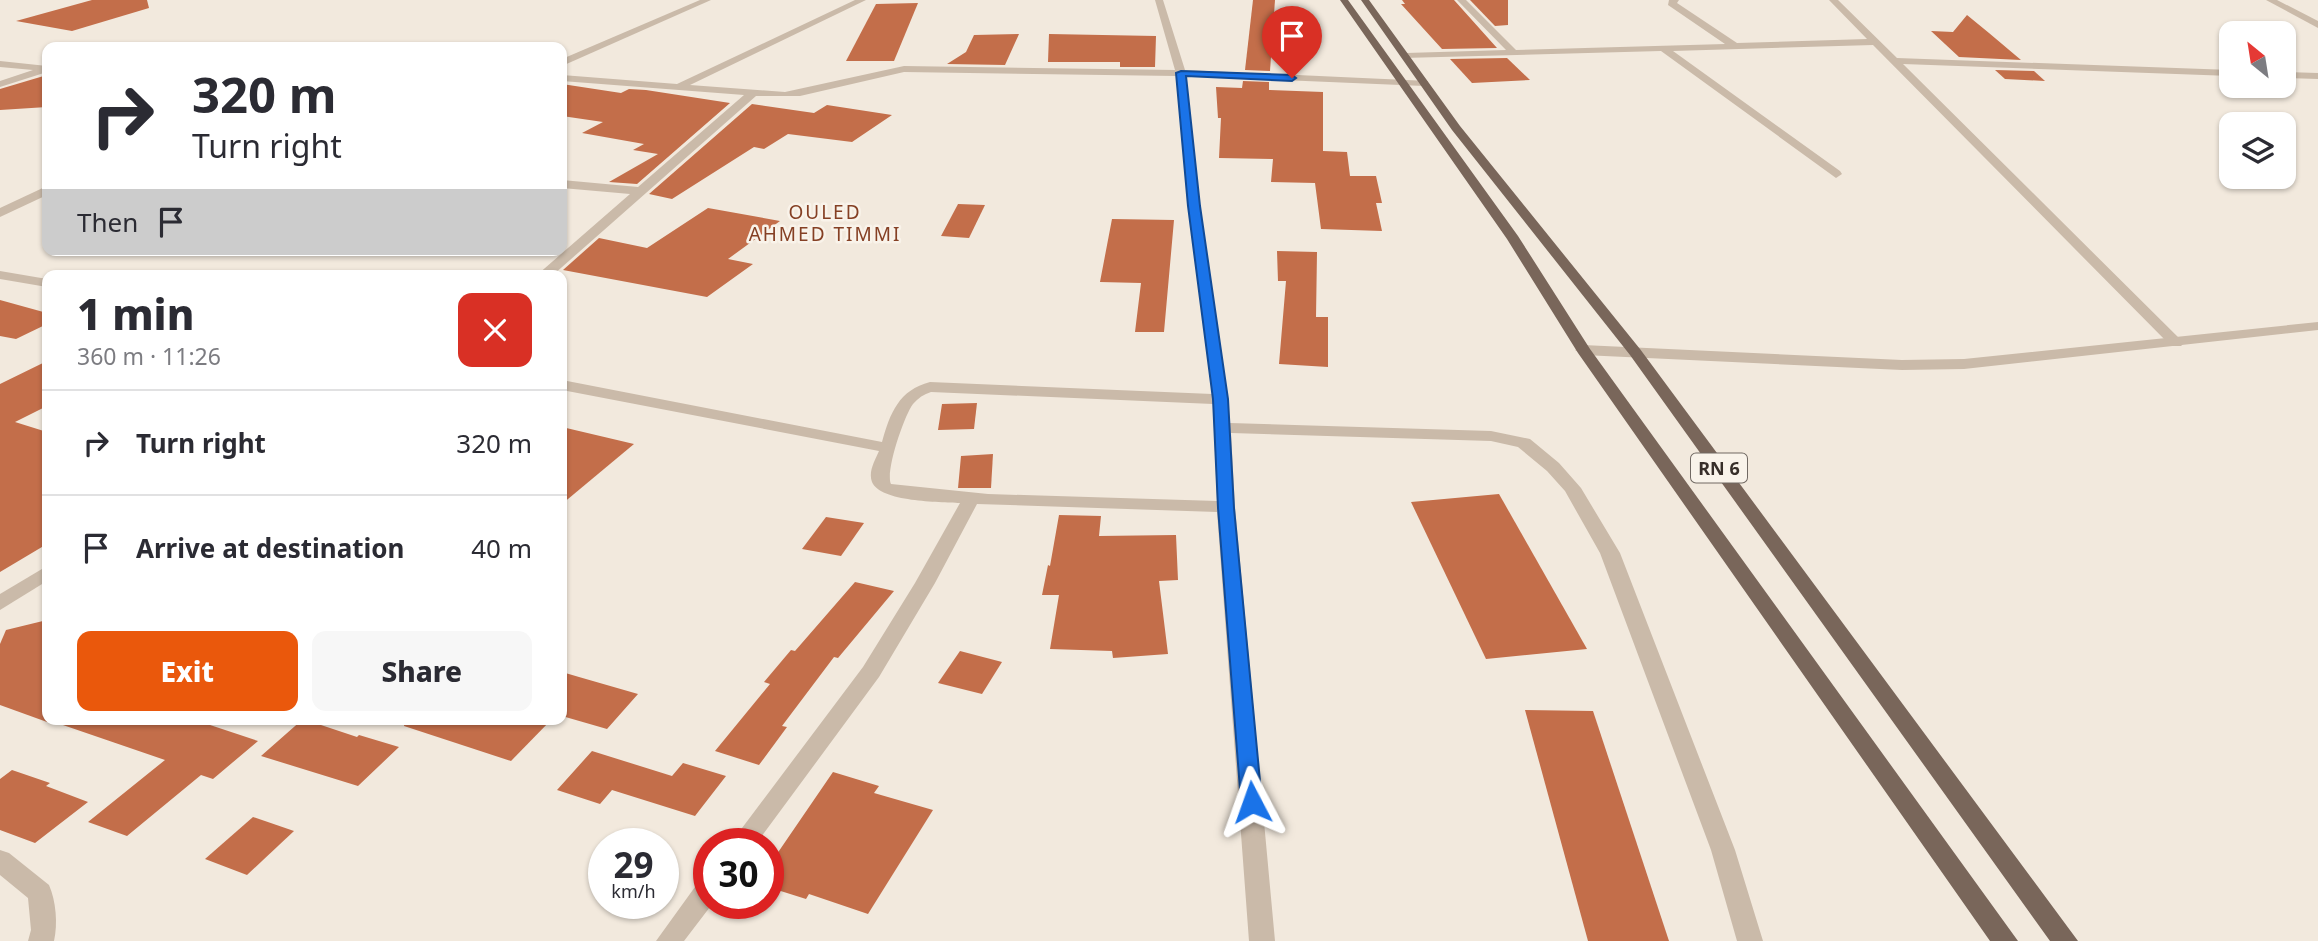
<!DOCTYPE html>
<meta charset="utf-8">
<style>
body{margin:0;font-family:"Noto Sans",sans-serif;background:#f7f7f7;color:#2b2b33;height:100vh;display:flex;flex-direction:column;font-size:26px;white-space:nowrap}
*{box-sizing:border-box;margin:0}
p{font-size:23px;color:#7c7c81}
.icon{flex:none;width:38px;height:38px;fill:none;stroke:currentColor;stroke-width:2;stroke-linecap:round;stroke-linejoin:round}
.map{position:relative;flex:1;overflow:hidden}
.panel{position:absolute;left:42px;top:270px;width:525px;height:455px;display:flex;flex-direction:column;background:#fff;border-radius:14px;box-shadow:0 2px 5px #0004}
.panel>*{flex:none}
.guide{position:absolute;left:42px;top:42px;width:525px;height:214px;border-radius:14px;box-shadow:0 2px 5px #0004;background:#fff;color:#2b2b33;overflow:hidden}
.needle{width:46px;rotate:330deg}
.buttons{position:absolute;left:2219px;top:21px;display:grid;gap:14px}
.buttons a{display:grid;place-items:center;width:77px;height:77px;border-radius:14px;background:#fff;box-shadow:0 2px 5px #0004;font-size:35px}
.speed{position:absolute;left:588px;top:828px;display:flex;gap:14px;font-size:35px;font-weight:700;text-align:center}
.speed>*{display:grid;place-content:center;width:91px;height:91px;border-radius:50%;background:#fff;box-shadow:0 2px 5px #0004;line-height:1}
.speed small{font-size:18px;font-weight:400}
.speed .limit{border:10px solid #d22;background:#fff;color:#111}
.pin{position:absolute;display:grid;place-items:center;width:60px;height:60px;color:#fff;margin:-72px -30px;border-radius:50% 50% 50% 0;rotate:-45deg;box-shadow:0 0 7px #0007}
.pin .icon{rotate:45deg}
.me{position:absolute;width:77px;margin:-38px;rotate:356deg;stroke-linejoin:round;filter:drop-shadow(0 0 5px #0008)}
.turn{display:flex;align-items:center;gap:24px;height:147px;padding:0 35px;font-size:32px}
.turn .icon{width:91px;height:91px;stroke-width:2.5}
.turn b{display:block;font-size:49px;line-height:60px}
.then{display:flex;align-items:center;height:66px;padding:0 35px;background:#0003;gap:14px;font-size:26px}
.round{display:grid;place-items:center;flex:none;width:74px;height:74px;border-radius:14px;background:#f7f7f7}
.head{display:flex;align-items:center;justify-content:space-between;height:119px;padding:0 35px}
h1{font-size:42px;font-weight:800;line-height:52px}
.button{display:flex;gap:14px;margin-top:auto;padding:14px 35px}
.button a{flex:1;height:80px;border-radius:14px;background:#ea580c;color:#fff;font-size:28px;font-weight:800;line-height:80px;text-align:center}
.button a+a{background:#f7f7f7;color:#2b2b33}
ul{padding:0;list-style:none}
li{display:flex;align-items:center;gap:21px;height:105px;padding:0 35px;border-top:2px solid #e1e1e2}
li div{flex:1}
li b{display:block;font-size:26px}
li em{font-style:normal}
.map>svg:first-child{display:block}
.building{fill:#c36e4a}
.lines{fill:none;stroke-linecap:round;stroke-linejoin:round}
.minor{fill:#cabaa9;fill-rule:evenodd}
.tertiary{fill:#cabaa9;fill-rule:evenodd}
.primary{fill:#79665a;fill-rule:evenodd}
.route{fill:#1a73e8;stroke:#114b97;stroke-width:2}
.labels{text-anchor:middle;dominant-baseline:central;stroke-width:5;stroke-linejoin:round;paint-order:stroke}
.shield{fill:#f9f3ea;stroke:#716963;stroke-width:2}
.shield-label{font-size:18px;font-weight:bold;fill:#372e29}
.far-quarter-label{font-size:19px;letter-spacing:2px;fill:#854024;stroke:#f9f3ea}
</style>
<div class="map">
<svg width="2318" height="941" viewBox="0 0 2318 941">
<rect width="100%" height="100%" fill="#f2e9dd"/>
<!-- building -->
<g class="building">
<path d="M92,0H147L149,8L72,31L16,21Z"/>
<path d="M1253,0H1275L1270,71L1245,70Z"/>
<path d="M1402,0H1454L1497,48L1442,49L1401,4H1405Z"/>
<path d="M1470,0H1508V25L1495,26Z"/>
<path d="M918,3L894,61H846L876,4Z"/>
<path d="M1967,15L1989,33L2021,60L1959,57L1931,31L1953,32Z"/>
<path d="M1019,34L1005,65L947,64L966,52L974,35Z"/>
<path d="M1049,34L1156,36L1155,67H1120V62H1048Z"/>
<path d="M1507,58L1530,80L1472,83L1450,59Z"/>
<path d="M1995,70L2034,71L2045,81L2005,79Z"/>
<path d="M47,75V107L0,110V89Z"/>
<path d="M1243,81L1269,82V90L1323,92V151L1347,152L1350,176H1376L1382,203H1376L1382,231L1321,229L1315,183L1271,182L1273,159L1219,158L1221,118H1218L1216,87L1242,88Z"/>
<path d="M562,84L621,93L629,89L646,90L730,103L637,184L609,182L658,154L633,150L644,144L582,133L603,122L562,116Z"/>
<path d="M752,104L814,113L827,105L892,115L852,142L788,134L764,149L754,147L672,199L649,194Z"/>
<path d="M958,204L985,205L969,238L941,236Z"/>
<path d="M708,208L780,221L728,259L753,264L707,297L563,270L599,238L647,248Z"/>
<path d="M1112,219L1174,220L1164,332H1135L1141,283L1100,282Z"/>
<path d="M1277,251L1317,252L1316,317H1328V367L1279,364L1286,281H1278Z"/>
<path d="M0,300L47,313V324L16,339L0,336Z"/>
<path d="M47,361V406L15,422L47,432V544L0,572V384Z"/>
<path d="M977,403L974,429L938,430L942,404Z"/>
<path d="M562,427L634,444L562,504Z"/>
<path d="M993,454L991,488H958L961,456Z"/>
<path d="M1499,494L1587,649L1486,659L1411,502Z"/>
<path d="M1059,515L1101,516L1099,536L1176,535L1178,580L1159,581L1168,654L1113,658L1112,651L1050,649L1059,595H1042L1048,565L1050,566Z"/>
<path d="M826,517L864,523L841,556L802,549Z"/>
<path d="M855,582L894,591L838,658L834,657L782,726L787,727L759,765L715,751L770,684L764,682L791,650L795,651Z"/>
<path d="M47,620V722L0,705V644L6,630Z"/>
<path d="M960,651L1002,662L982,694L938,683Z"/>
<path d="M562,672L579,677L638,694L607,729L562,716Z"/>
<path d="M1525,710L1593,711L1669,941H1588Z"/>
<path d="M61,719H192L258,741L213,779L201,775L127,836L88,822L165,760L60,724Z"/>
<path d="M303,719L357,737L359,735L399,747L358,786L261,756Z"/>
<path d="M405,719H552L511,761L404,726Z"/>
<path d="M592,751L672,776L683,763L726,776L695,816L612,790L600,804L557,790Z"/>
<path d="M12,770L50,783L46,786L88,802L35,843L0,830V779Z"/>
<path d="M833,772L879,786L874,793L933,810L868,914L809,894L806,899L768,887V867Z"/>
<path d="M253,817L294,831L247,875L205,859Z"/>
</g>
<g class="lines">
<!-- minor -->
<g class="minor">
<path d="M700,0H711L562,66V59Z"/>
<path d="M855,0H866L690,85L785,92L904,66L1175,70L1155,0H1163L1185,70L1428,81V85L1424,86L1186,76L1200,206L1230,423L1491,431L1530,439L1559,463L1581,488L1620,553L1735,850L1763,941H1737L1711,850L1600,553L1565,491L1547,471L1518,447L1491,441L1231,433L1235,507L1275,941H1249L1217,512L977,504L935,583L879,677L756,844H730L863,667L915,583L960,503C940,502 880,502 872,482C868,472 875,460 879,451L562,390V380L882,442C890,413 899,390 930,382L1212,394L1188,206L1176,76L904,72L800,96H756L553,275H537L630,194L562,188V180L638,187L744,95L562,81V75L677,84ZM931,392L1213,404L1217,501L988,494L891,484C885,472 904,416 913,404C918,398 924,394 931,392Z"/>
<path d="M1457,0H1466L1516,50L1725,44L1668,5L1669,0H1679L1677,3L1737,43L1867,39L1829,0H1838L1897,58L2231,70V76L1903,64L2184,343L2181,346H2171L1873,45L1673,51L1840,171L1842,174L1836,178L1661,51L1403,58L1401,56L1406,53L1506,50Z"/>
<path d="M2266,0H2277L2318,21V28Z"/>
<path d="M0,61L47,66V72L0,87V81L33,70L0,67Z"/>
<path d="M2284,72L2318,73V79L2284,78Z"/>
<path d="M47,186V195L0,217V208Z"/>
<path d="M0,271L47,279V287L0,279Z"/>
<path d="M47,566V581L0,610V594Z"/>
<path d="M0,850L9,853L49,885C56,901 58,924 54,941H28L31,930L28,898L0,875Z"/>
<path d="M709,877V903H713L684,941H656L700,880Z"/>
</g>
<!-- tertiary -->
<path class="tertiary" d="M2318,322V330L1964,369L1902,370L1583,355L1575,350L1583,345L1902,360L1964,359Z"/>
<!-- primary -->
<g class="primary">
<path d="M1340,0H1348L1518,236L1590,349L2018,941H1990L1578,353L1507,239Z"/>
<path d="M1361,0H1369L1460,126L1640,349L2078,941H2050L1630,355L1452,130Z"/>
</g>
</g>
<!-- route -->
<path class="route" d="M1181,71L1292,75L1296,78L1292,81L1186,76L1200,206L1228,399L1234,508L1262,802L1259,808L1252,810L1244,808L1241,802L1218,508L1213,399L1188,206L1176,73Z"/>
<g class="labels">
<!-- shield labels -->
<rect class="shield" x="1691" y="453.5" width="56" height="29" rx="5"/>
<g class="shield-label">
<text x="1719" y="468">RN 6</text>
</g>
<!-- far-quarter labels -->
<g class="far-quarter-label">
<text x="825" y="212">OULED<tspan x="825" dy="22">AHMED TIMMI</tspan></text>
</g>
</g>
</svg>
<div class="buttons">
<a><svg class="needle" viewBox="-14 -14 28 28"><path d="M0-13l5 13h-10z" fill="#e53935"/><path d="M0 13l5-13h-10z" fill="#7c7c81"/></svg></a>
<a><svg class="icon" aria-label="layers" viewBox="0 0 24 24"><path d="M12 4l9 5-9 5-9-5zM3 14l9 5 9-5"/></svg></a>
</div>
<div class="speed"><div>29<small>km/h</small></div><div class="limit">30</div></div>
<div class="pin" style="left:1292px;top:78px;background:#d93025"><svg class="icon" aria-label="arrive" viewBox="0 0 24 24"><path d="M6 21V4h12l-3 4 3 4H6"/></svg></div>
<svg class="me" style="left:1252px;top:802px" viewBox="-20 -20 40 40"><path d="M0-17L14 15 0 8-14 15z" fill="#1a73e8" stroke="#fff" stroke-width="4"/></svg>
<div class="guide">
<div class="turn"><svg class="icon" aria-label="right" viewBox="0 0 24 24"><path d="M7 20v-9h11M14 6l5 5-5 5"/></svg><div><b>320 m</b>Turn right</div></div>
<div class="then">Then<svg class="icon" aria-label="arrive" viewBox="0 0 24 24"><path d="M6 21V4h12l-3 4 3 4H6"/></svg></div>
</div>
<section class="panel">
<div class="head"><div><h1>1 min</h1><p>360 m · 11:26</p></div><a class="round" style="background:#d93025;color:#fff"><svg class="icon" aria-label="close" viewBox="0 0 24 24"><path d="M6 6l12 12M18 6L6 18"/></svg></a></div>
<ul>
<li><svg class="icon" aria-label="right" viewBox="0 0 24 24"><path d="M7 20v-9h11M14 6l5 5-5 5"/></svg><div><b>Turn right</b></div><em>320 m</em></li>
<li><svg class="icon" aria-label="arrive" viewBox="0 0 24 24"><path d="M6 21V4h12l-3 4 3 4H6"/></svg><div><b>Arrive at destination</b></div><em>40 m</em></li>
</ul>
<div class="button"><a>Exit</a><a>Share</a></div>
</section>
</div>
